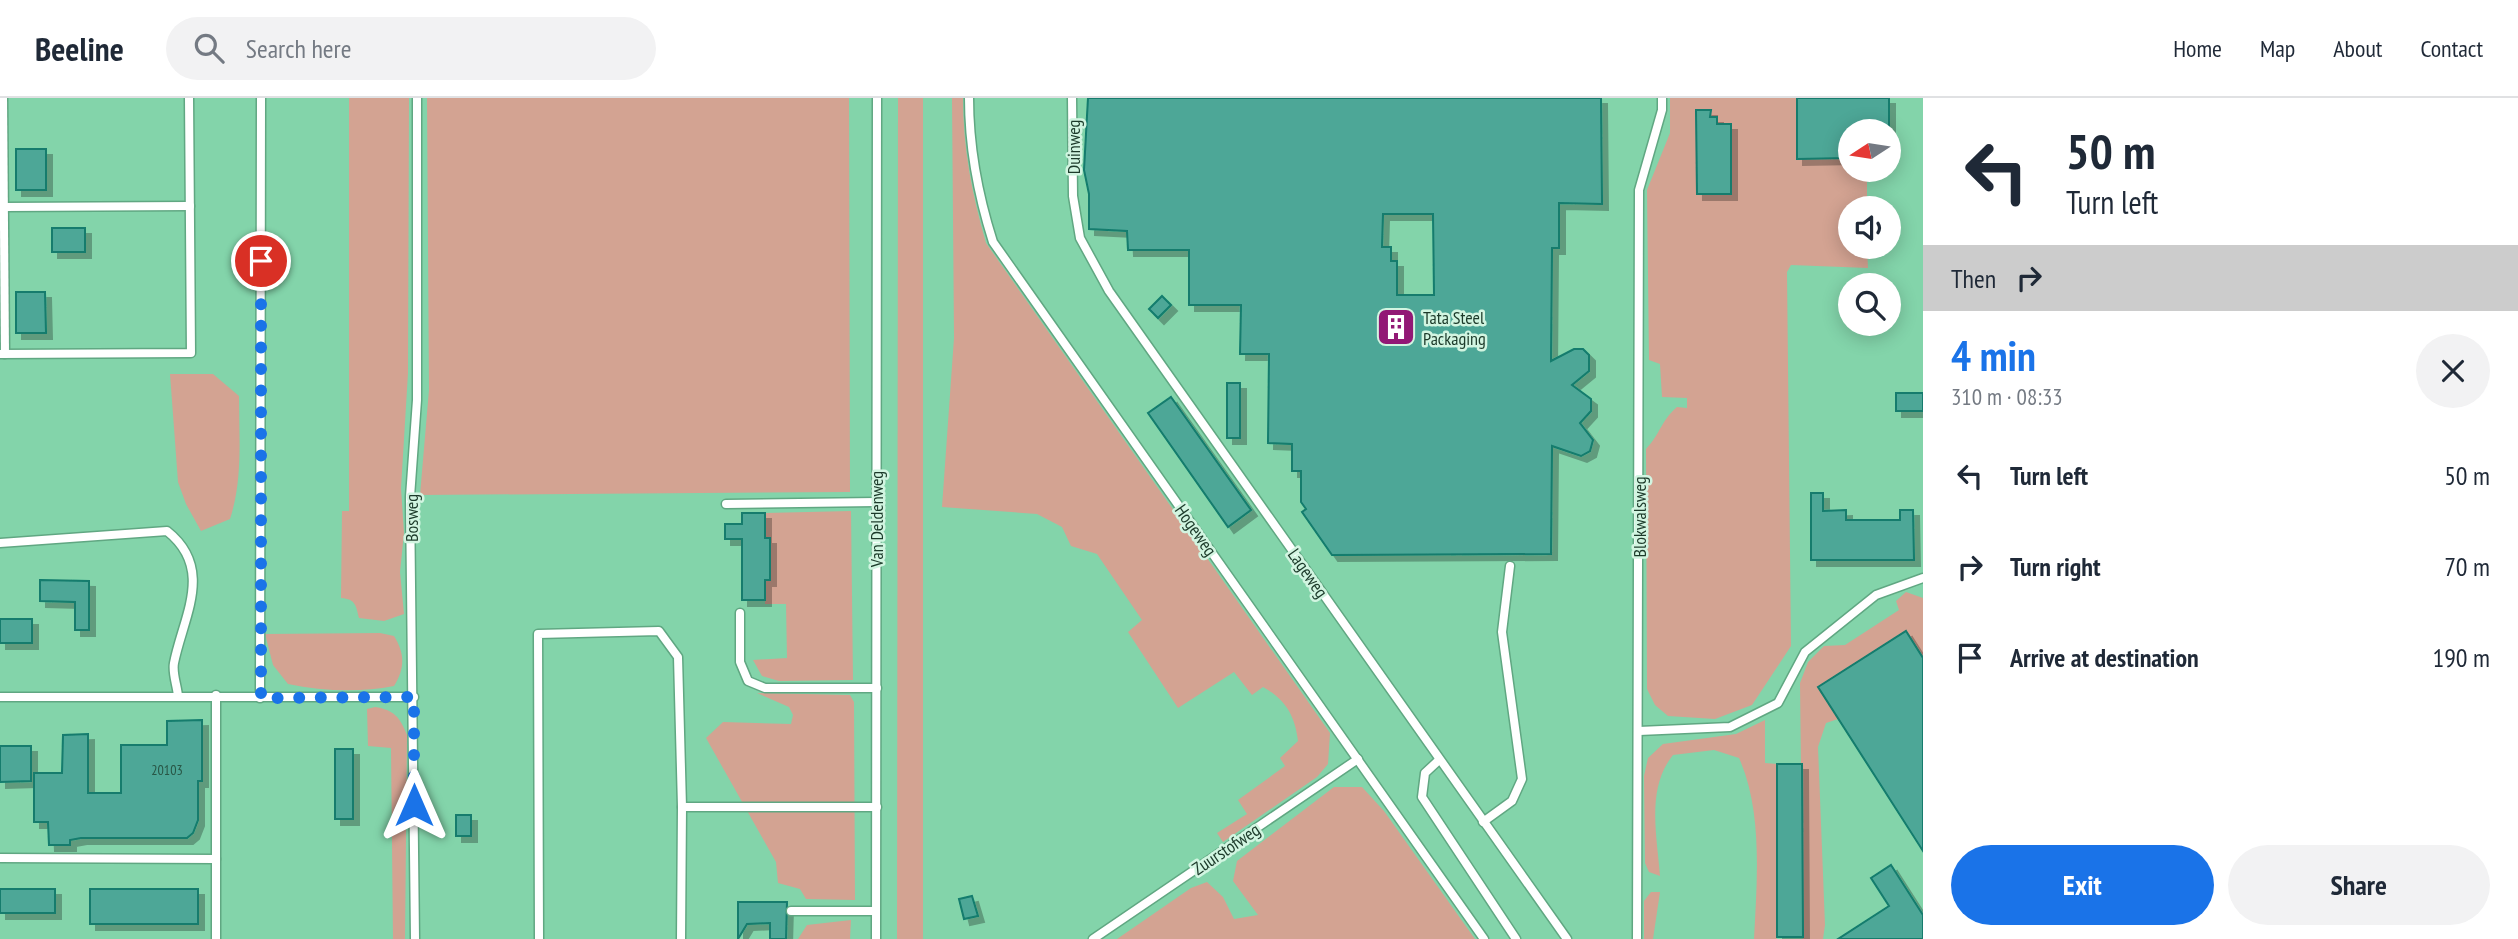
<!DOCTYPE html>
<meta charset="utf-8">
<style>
body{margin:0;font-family:"PT Sans Narrow",sans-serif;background:#f2f2f3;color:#1f2937;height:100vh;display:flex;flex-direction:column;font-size:26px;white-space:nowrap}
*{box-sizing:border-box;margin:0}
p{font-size:23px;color:#747a83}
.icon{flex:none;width:38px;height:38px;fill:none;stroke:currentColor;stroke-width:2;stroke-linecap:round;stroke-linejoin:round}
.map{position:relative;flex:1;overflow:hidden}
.sheet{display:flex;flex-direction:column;background:#fff;width:595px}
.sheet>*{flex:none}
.hud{background:#fff;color:#1f2937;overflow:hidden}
.needle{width:46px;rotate:258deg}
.fabs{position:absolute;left:1838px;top:21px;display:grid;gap:14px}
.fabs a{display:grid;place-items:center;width:63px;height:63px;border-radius:50%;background:#fff;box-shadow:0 4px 18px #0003;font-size:35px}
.pin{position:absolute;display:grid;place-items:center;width:60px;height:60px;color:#fff;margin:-30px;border:4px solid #fff;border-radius:50%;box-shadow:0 2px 7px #0007}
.me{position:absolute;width:77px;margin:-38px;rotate:0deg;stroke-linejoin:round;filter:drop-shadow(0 0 5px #0008)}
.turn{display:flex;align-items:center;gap:24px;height:147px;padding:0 28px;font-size:32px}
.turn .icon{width:91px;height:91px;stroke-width:2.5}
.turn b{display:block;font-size:49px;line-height:60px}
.then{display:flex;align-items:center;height:66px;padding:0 28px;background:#0003;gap:14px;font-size:26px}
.round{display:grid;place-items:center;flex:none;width:74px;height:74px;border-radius:37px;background:#f2f2f3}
.head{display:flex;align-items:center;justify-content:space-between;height:119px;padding:0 28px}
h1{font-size:42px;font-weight:600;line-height:52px;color:#1a73e8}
.action{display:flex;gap:14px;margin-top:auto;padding:14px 28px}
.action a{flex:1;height:80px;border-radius:42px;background:#1a73e8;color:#fff;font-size:28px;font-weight:600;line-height:80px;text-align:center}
.action a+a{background:#f2f2f3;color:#1f2937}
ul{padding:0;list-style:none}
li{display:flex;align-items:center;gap:21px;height:91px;padding:0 28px}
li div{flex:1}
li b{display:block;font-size:26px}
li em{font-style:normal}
header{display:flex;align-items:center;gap:42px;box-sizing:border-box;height:98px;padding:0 35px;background:#fff;border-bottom:2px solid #e0e1e3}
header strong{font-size:33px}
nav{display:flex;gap:38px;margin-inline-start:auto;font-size:24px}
.search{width:490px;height:63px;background:#f2f2f3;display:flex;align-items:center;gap:18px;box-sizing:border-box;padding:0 24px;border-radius:38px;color:#747a83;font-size:26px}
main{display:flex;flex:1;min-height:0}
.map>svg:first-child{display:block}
.built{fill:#83d4aa;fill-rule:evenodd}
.green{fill:#d3a392}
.building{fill:#4ea797;stroke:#127c6d;stroke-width:2;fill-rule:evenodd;filter:url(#shadow)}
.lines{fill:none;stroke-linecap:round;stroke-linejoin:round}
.lane-casing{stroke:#60a782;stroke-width:11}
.lane{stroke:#fff;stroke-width:8}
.route{stroke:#1a73e8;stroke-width:12;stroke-dasharray:0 21.6}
.labels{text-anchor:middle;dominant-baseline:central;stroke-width:5;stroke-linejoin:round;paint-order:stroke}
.number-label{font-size:14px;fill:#285545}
.street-label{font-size:18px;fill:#1c3a2a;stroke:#d2f5e1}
.poi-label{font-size:18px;fill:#1c3a2a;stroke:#d2f5e1;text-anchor:start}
</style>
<header>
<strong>Beeline</strong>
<div class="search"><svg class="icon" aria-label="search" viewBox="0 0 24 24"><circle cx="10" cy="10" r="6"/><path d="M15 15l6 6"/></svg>Search here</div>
<nav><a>Home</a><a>Map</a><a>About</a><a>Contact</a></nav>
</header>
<main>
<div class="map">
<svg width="1923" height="841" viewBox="0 0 1923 841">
<defs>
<filter id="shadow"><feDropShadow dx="6" dy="6" stdDeviation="0" flood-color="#0004"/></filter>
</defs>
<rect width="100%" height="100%" fill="#95ddb6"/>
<!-- built -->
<path class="built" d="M0,0H1923V841H0ZM1850,33H1888V72H1850ZM1850,110H1888V149H1850ZM1850,187H1888V226H1850Z"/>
<!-- green -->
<g class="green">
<path d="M349,0H409L408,275L401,390L404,435L400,474L404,516L384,523L359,520C356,508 356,501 341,500L342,413H349Z"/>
<path d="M427,0H849L850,394L420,397L429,292Z"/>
<path d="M898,0H923V841H897Z"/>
<path d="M952,0H963C963,51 972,96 986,145L1330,635L1328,666L1317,679L1223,744L1217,735L1247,716L1238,702L1285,668L1280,660L1298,643C1295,618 1286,602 1263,589L1252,597L1234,574L1178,610L1128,534L1142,522L1097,456L1071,448L1062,429L1037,416L942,409L954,240Z"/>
<path d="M1670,0H1801V60H1850V72H1867V110H1850V149H1867L1868,170L1791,167L1787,174L1791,548L1752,607L1715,621L1668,618L1655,607L1647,591L1646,351C1661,335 1660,324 1677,309L1687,310V300L1662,299L1660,266L1649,262L1647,92L1670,35Z"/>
<path d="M170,276H213L239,298C239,340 243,381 230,421L201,433L186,406L178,384Z"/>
<path d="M851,413L853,582L779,583L762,578L753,562L787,560L786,506H765V415Z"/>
<path d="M1906,494L1923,500V560L1906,533L1818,589L1838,621L1826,625L1818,649L1825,827L1823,841H1803L1800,585L1808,564L1824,548L1845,547L1899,512L1896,503Z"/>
<path d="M380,535L394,538C405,556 405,570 394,588C359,595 322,593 288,586L273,567L265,536Z"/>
<path d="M757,595L850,597L854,604L855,802L806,801L800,791L778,785L776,764L706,640L723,624L791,626L793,617L789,609Z"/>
<path d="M375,609C394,612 400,619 407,637L405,841H393L391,650L368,648L367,611Z"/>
<path d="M1765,622V665L1777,666V841H1754C1757,783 1763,713 1739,660L1714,652L1673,657C1646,690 1657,738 1660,778L1649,774L1645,765L1644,678L1648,660L1663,646L1736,636Z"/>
<path d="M1334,689H1362L1384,713L1475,841H1117L1191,790L1207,784L1223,799L1234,821L1258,817L1233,783L1237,763Z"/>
<path d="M1651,794H1660L1653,841H1644V803Z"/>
<path d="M851,822L850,841H798L807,827Z"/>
</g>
<!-- building -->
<g class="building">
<path d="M1088,0H1601L1602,106L1559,105V150H1552L1551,263L1574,251H1583L1589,257V273L1572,287L1591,301V313L1580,325L1593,342L1590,353L1581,358L1552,348L1551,456L1332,457L1302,414L1306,411L1301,404V373H1292V346L1268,345L1269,256H1240L1241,207H1189V152H1128L1127,133L1089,131V96L1084,72ZM1383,116H1433L1434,197H1397V163H1391V149H1382Z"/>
<path d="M1797,0H1889V33H1850V60L1797,61Z"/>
<path d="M1696,12H1711L1710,19H1717V26H1731V96H1697Z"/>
<rect x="16" y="51" width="30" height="41"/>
<rect x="52" y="130" width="33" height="24"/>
<path d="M16,194H45L46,235H16Z"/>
<path d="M1162,198L1171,207L1158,220L1149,211Z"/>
<rect x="1227" y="285" width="13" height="55"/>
<rect x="1896" y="295" width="27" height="18"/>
<path d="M1171,299L1251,412L1228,429L1148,315Z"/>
<path d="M1811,395H1823V413L1846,412V422H1900V412H1913L1914,462H1811Z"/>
<path d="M742,415H765V440H770V482H765V502H742V441H725V426H742Z"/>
<path d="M40,482L89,483V532H75V504L40,503Z"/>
<rect x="0" y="521" width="32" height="24"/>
<path d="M1906,533L1923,560V753L1818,589Z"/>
<path d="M202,622V683H198V722L193,735L187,740H81L70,742V747H49L48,724H34V675H62L63,637L88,636V695H121V647H167V623Z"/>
<path d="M0,648H31V683L0,684Z"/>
<rect x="335" y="651" width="18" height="70"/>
<path d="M1777,666H1802L1803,839H1777Z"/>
<rect x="456" y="717" width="15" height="21"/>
<path d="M1891,767L1923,817V841H1838L1889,808L1871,780Z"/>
<rect x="0" y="791" width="55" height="24"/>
<rect x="90" y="791" width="108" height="35"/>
<path d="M972,798L978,818L964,821L959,801Z"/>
<path d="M738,804H787L786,841H770V825L747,826L738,841Z"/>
</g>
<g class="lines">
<!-- lane casing -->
<g class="lane-casing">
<g id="lane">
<path d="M3,0L5,256"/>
<path d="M969,0C969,49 978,97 993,144L1484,841"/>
<path d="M1072,0L1073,98L1080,140L1109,193L1567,841"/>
<path d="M4,109L190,108"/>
<path d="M0,256L191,255L189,0"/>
<path d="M726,406L876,404"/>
<path d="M0,445L167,433C215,471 183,519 174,565C172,575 177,587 178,598"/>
<path d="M740,515V564L748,583L765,590H877"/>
<path d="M0,599H414"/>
<path d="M260,600L261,0"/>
<path d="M1639,633L1730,629L1778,605L1805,554L1876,497L1923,480"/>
<path d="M1439,662L1425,675L1422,699L1516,841"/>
<path d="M682,709H877"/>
<path d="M1483,724L1512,703L1522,681L1502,534L1510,468"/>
<path d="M0,760L216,761"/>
<path d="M791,813H875"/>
<path d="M216,841V597"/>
<path d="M415,841L410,399L417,302V0"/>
<path d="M539,841L538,536L659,533L678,559L682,709L681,841"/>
<path d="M876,841L877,0"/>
<path d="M1093,841L1358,661"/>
<path d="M1637,841L1639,92L1662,12V0"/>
</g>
</g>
<!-- lane -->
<use href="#lane" class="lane"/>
</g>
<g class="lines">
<!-- route -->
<path class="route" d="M261,163V600L414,599V707"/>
</g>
<!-- icons -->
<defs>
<g id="building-square" transform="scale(2.0125)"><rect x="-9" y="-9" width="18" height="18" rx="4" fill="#921875" stroke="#d2f5e1"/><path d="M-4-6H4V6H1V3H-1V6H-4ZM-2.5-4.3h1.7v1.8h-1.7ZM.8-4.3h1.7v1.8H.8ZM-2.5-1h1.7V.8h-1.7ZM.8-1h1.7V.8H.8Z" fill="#fff"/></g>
</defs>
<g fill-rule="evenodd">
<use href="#building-square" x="1396" y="229"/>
</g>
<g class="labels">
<!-- number labels -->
<g class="number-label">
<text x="167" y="672">20103</text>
</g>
<!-- street labels -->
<g class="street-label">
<text transform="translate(1073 49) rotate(-90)">Duinweg</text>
<text transform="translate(1639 419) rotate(-90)">Blokwalsweg</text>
<text transform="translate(411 420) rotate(-90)">Bosweg</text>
<text transform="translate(876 421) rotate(-90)">Van Deldenweg</text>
<text transform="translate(1196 432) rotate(55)">Hogeweg</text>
<text transform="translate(1308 475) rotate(55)">Lageweg</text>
<text transform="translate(1226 751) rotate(-34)">Zuurstofweg</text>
</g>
<!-- poi labels -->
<g class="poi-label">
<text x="1423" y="219">Tata Steel<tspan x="1423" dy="21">Packaging</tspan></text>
</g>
</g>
</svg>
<div class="fabs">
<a><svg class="needle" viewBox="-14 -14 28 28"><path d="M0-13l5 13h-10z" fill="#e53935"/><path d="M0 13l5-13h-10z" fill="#747a83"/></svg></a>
<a><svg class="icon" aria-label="sound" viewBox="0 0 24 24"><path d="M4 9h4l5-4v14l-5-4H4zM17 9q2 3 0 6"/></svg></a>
<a><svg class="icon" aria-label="search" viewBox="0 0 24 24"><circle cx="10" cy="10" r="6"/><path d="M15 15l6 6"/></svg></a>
</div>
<div class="pin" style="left:261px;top:163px;background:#d93025"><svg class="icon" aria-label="arrive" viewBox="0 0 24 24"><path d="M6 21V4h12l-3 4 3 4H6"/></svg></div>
<svg class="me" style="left:414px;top:707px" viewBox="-20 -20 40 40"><path d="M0-17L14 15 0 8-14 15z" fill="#1a73e8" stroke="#fff" stroke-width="4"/></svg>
</div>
<section class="sheet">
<div class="hud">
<div class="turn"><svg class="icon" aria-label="left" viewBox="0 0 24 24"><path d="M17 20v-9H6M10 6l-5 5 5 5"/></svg><div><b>50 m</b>Turn left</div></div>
<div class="then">Then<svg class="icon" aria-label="right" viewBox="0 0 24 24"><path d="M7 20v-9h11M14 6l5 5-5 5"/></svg></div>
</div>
<div class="head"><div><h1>4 min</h1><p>310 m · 08:33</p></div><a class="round"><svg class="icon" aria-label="close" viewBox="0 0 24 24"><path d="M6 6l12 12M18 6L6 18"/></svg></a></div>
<ul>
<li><svg class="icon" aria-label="left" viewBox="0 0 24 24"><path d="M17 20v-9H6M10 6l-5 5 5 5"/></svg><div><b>Turn left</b></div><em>50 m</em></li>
<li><svg class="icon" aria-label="right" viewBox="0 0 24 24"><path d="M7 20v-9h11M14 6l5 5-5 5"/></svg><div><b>Turn right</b></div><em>70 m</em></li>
<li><svg class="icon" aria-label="arrive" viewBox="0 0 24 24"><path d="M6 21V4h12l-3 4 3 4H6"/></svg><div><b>Arrive at destination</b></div><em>190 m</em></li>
</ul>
<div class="action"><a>Exit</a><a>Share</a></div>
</section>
</main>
